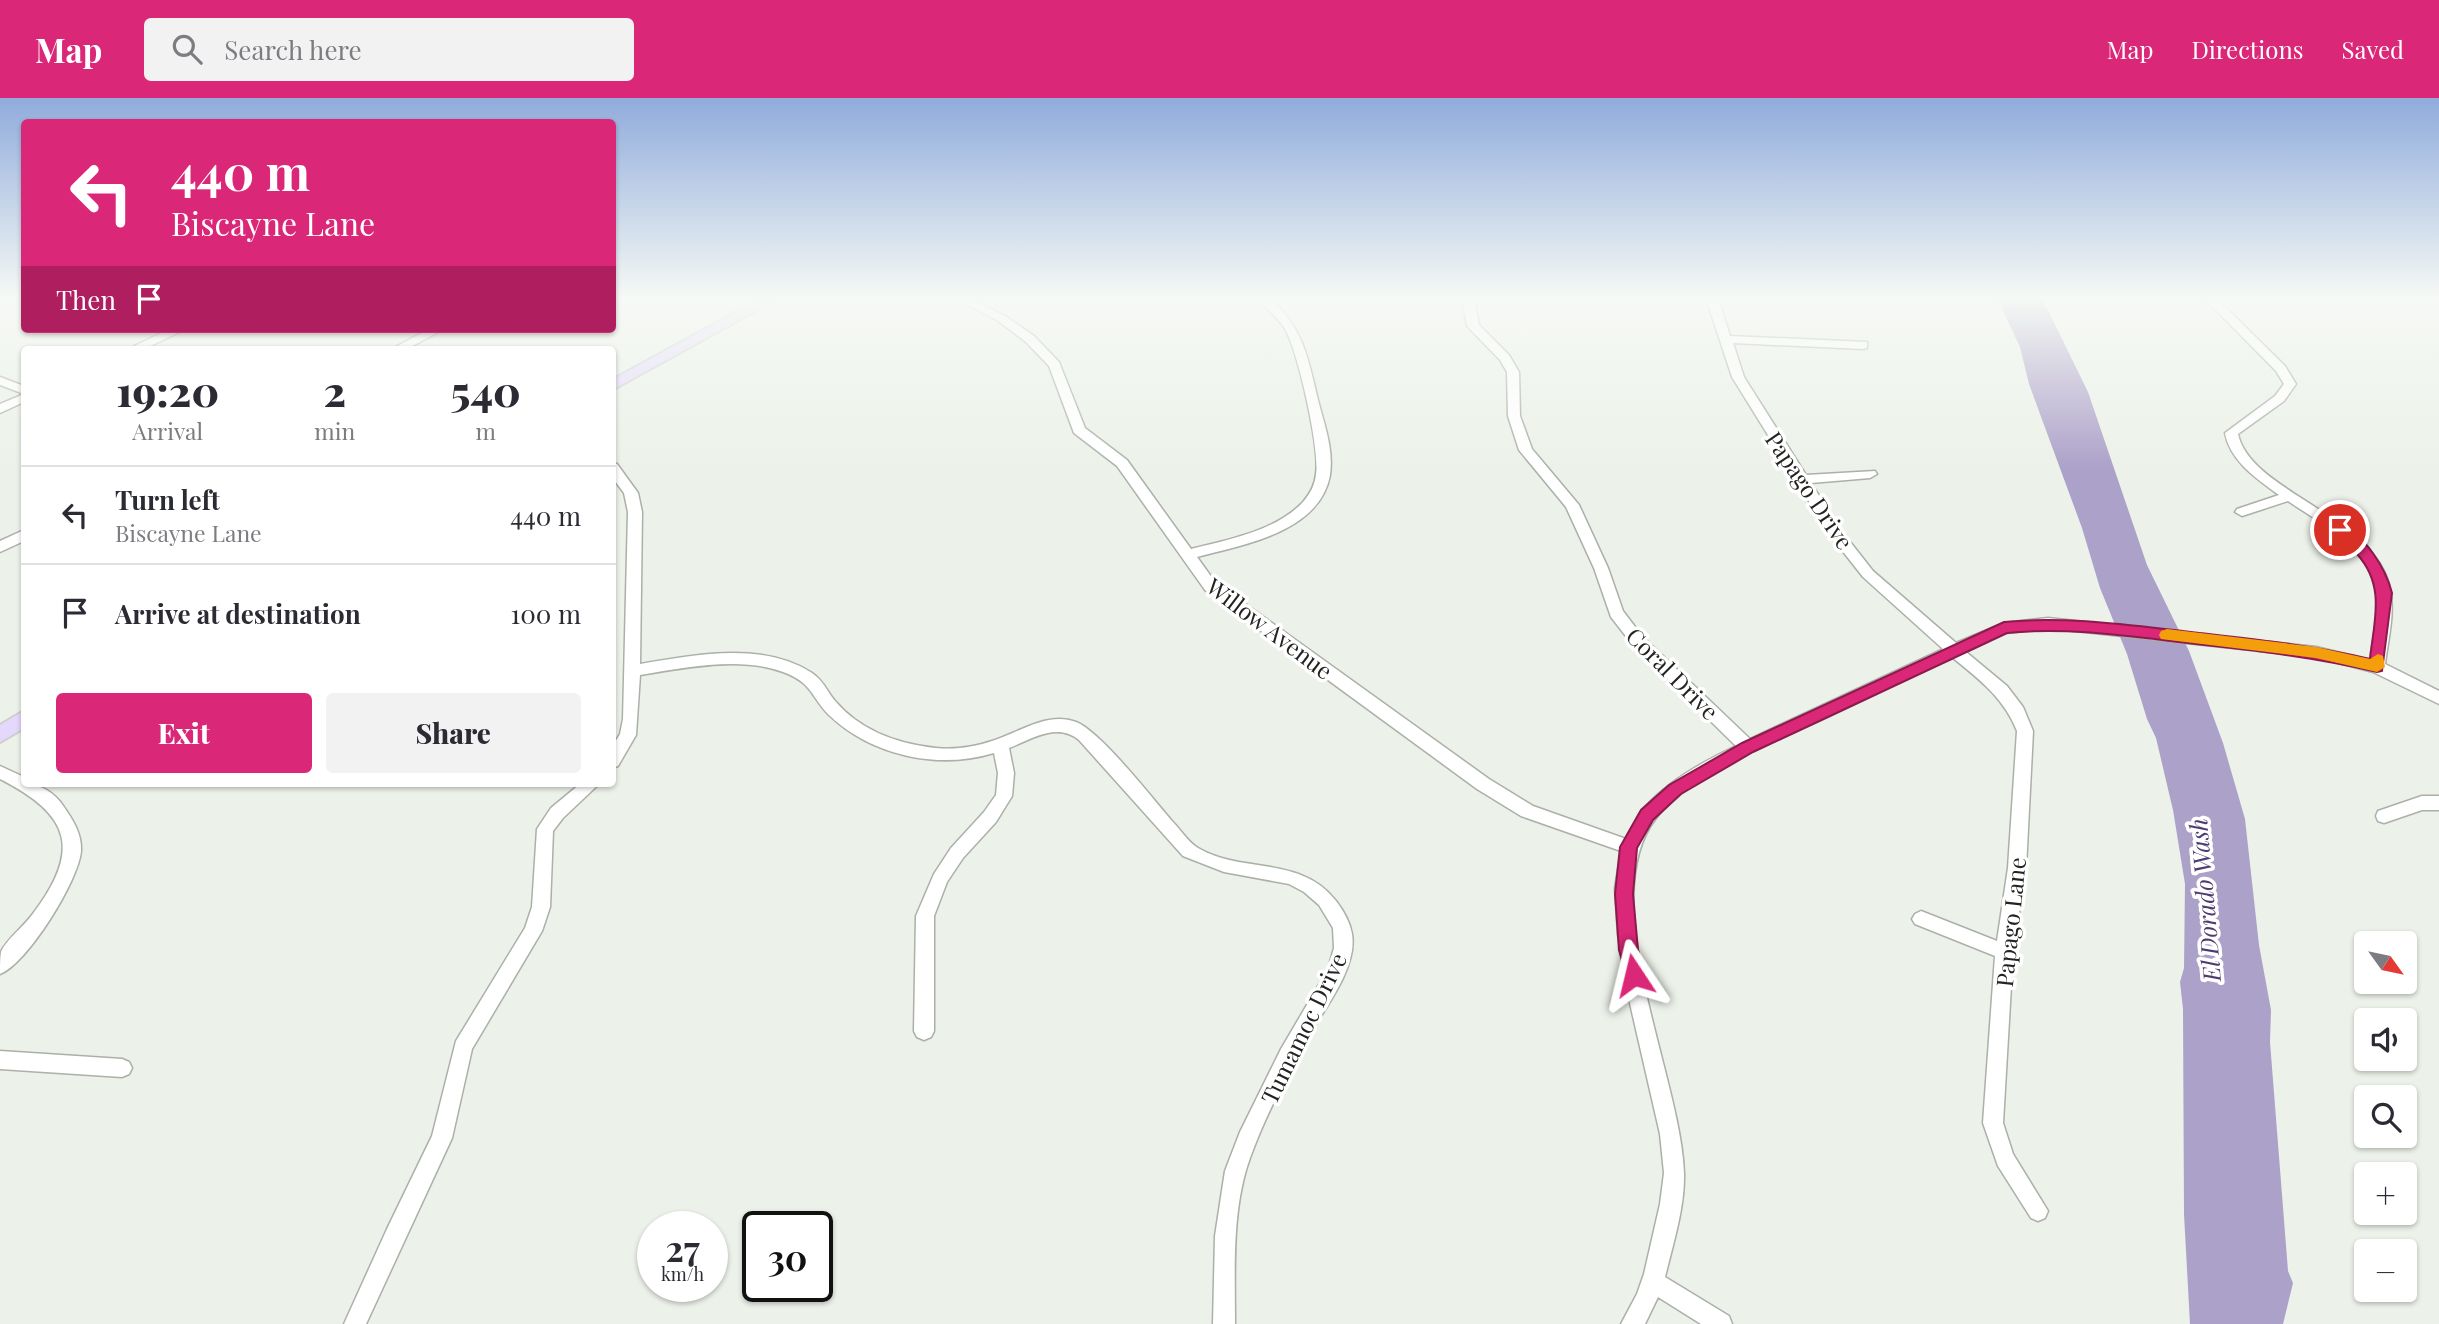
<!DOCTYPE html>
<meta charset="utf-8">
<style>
body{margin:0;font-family:"Playfair Display",serif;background:#f2f2f3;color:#2b2b33;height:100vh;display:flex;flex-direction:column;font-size:26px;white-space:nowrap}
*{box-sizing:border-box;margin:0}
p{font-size:23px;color:#7c7c81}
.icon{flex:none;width:38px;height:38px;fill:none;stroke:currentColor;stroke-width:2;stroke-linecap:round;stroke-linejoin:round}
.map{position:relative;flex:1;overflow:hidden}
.details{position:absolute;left:21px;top:248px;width:595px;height:441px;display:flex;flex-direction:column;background:#fff;border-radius:7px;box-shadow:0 2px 5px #0004}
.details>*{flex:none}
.guide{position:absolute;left:21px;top:21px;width:595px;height:214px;border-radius:7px;box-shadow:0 2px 5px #0004;background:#db2777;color:#fff;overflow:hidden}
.needle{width:46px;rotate:123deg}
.controls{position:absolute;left:2354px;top:833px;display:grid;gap:14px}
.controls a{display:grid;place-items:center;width:63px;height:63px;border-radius:7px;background:#fff;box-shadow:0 2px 5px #0004;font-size:35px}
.speed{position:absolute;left:637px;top:1113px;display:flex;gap:14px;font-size:35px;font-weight:700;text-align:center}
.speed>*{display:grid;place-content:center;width:91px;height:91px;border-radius:50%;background:#fff;box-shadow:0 2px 5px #0004;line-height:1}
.speed small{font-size:18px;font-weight:400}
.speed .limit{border:4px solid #111;border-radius:10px;background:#fff;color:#111}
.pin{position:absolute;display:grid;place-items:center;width:60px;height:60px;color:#fff;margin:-30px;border:4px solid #fff;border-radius:50%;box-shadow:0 2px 7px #0007}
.me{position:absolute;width:77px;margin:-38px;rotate:350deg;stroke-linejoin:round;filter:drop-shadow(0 0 5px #0008)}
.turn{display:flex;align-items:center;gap:24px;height:147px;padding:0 35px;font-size:32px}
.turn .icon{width:91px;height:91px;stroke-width:2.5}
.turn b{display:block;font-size:49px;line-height:60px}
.then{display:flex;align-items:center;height:66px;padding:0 35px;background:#0003;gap:14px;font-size:26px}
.eta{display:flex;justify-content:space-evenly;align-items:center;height:119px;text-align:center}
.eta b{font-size:42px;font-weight:800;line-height:49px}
.cta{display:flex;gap:14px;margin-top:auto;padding:14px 35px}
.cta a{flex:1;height:80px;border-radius:7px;background:#db2777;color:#fff;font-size:28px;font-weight:800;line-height:80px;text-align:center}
.cta a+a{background:#f2f2f3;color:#2b2b33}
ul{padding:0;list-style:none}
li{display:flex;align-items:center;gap:21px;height:98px;padding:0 35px;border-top:2px solid #e1e1e2}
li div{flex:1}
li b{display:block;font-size:26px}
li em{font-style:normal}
header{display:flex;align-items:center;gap:42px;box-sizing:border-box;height:98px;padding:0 35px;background:#db2777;color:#fff}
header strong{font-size:33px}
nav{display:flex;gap:38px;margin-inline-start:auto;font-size:24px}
.search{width:490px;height:63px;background:#f2f2f3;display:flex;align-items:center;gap:18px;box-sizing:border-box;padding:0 24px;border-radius:7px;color:#7c7c81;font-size:26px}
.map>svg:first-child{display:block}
.water{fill:#aca1c9}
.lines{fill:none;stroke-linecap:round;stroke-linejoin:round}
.minor-casing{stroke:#abb0a8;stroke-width:3}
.major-casing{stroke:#cfcfce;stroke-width:4}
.minor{fill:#fff;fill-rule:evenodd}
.major{fill:#e4d9fd;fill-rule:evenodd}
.route{fill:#db2777;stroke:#8e194d;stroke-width:2}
.slow{fill:#f59e0b}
.labels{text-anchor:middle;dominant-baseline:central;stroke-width:7;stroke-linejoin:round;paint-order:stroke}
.street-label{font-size:23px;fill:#232421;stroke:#fff}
.water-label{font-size:24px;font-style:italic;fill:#4e3c71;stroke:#fff}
</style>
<header>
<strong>Map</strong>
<div class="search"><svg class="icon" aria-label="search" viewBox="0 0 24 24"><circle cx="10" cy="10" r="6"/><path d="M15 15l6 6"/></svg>Search here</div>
<nav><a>Map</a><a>Directions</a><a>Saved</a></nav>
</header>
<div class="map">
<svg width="2439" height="1226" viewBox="0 0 2439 1226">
<rect width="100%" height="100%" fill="#ecf1e9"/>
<!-- water -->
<path class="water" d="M1997,200H2042L2088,294L2147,467L2189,553L2223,645L2245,721L2259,847L2271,912L2270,944L2288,1173L2293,1185L2283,1226H2190L2184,1116L2183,911L2180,884L2184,870L2185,786L2173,712L2156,640L2147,621L2127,556L2100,490L2082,430L2029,286L2020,249Z"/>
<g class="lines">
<!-- minor casing -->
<g class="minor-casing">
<g id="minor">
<path d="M953,200H968L1005,218L1034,238L1059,264L1085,330L1127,362L1191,451C1227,442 1276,433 1303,404C1310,396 1315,387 1316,376C1320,351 1298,253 1285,231C1278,219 1266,211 1256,200H1269C1301,227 1308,258 1317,298C1323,323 1334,350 1330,377C1320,434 1243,447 1197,459L1215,484L1489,681L1533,708L1626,741C1632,730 1638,717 1646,708C1670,682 1704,663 1736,648L1632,546L1611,519L1594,470L1566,409L1519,352L1508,318L1507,274L1500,262L1467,228L1462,200H1474L1479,227L1509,257L1519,274L1520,318L1532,351L1579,407L1608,470L1623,513L1642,538L1750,641L1943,551L1863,479L1830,437L1732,279L1706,200H1718L1730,238L1867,244V250L1863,251L1733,245L1744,279L1806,377L1875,373L1877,376L1870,380L1811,385L1840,431L1873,473L1956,545L2004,525L2048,520L2316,549L2370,562C2373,539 2380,514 2376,491C2368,449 2320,425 2288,403L2242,418L2235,414L2237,411L2279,397C2257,381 2230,363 2225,335L2275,298L2284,286L2276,273L2204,200H2216L2285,268L2296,286L2284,303L2238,336C2250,394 2376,418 2390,491C2395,515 2388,542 2385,566L2439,593V606L2373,574L2316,559L2048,530L2006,535L1966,554L2007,588L2023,609L2033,633L2026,770L2013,854L2003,1025L2013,1056L2048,1113L2045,1120L2038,1123L2031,1120L1998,1068L1983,1025L1995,858L1915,826L1912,821L1915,816L1921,813L1997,843L2008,770L2017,633C2004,600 1980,582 1953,560C1908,580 1864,602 1819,623C1770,646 1690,676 1656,720C1593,801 1681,979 1684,1075C1685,1109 1673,1146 1665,1179L1729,1218L1732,1226H1701L1658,1199L1645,1226H1621L1637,1196L1644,1176L1660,1106L1664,1075L1660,1036L1626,888L1618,837L1615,790L1621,753L1521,718L1477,691L1205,492L1117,368L1074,335L1049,268L1026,244L997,222Z"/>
<path d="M170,231H186L142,252H126Z"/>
<path d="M429,231H444L405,252H390Z"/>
<path d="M0,279L24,288V296L0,287Z"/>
<path d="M24,296V304L0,315V306Z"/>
<path d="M612,365L617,366L638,395L642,414L640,566C694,557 763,543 812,575C824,583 827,594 836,604C861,633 899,646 936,650C955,652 974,649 992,643C1018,635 1048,613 1076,624C1101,634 1152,700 1172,723C1180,731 1188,744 1198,750C1242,776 1301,757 1336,803C1343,812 1350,824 1352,836C1358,871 1321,915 1305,944C1287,977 1266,1017 1253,1052C1231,1106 1235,1168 1235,1226H1213L1215,1138L1225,1073L1240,1034L1281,951L1328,871L1334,850L1333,830L1319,807L1304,794L1289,786L1224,774L1183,758L1079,642C1057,624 1032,641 1009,650L1014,675L1012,698L996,724L963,760L947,784L934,818V933L931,939L924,942L917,939L914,933L916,818L934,776L951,750L984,714L996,697L998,675L994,655C938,672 872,658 829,617C811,599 813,585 783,574C740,558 684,570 640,577L636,637L618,668L612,670V649L620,636L623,621L628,414L624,395L612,379Z"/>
<path d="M24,432V443L0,454V443Z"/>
<path d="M0,668L24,679V686C41,686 55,695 64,709C73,722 82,736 81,753C79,782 27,866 0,876C0,870 0,860 1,854C5,843 24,828 32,817C82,752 71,717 0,681Z"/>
<path d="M580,686H599L563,720L553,733L550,809L542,833L472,951L452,1040L366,1226H344L387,1131L432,1038L456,943L525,830L532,809L537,731L551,710Z"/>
<path d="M2422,698H2439V712H2422L2384,725L2378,723L2376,718L2378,713Z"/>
<path d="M0,953L122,961L129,964L132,970L129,976L122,979L0,971Z"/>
</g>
</g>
<!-- major casing -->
<g class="major-casing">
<g id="major">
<path d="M762,200H779L612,292V282Z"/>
<path d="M24,613V630L0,644V627Z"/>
</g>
</g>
<!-- minor -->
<use href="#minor" class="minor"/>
<!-- major -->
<use href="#major" class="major"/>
</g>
<!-- sky -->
<linearGradient id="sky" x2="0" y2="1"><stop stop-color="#90acdc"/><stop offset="0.54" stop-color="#f6f9f5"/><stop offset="1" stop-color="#f6f9f5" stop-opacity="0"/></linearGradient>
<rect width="2439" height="371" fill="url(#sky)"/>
<!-- route -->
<path class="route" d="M2340,428C2365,436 2386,471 2392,495L2382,573L2377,574C2314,559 2252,552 2187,545C2127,538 2067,529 2007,535L1753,654L1681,696L1653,722L1637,750L1633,796L1638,852L1643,877L1641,883L1634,886L1628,883L1619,852L1615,796L1620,749L1641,712L1669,687L1742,645L2004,524C2067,518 2128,527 2191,534C2251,541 2311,547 2370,561C2374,523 2386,488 2357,456C2350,447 2340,441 2333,432Z"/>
<!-- slow -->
<path class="slow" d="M2167,531L2316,549L2370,561L2378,556L2383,558L2385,569L2377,574L2316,560L2161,541L2159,537L2161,533Z"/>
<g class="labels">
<!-- street labels -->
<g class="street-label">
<text transform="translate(1810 392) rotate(56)">Papago Drive</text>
<text transform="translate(1270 530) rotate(37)">Willow Avenue</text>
<text transform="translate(1673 575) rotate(45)">Coral Drive</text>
<text transform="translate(2010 824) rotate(-84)">Papago Lane</text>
<text transform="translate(1303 930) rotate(-64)">Tumamoc Drive</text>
</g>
<!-- water labels -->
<g class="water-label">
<text transform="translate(2204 802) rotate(-95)">El Dorado Wash</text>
</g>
</g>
</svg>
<div class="controls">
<a><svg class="needle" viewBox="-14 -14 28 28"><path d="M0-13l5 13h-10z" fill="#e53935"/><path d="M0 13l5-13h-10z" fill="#7c7c81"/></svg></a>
<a><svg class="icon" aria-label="sound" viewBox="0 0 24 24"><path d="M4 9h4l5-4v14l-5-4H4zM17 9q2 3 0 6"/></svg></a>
<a><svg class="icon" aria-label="search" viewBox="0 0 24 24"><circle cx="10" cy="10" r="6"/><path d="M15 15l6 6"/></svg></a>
<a>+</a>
<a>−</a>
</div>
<div class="speed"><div>27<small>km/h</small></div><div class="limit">30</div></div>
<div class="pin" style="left:2340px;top:432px;background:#d93025"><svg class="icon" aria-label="arrive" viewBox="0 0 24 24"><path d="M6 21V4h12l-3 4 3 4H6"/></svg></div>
<svg class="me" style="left:1634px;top:877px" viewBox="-20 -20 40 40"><path d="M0-17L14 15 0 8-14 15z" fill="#db2777" stroke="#fff" stroke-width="4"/></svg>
<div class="guide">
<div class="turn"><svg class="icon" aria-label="left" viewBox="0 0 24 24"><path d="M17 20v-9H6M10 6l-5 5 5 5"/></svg><div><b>440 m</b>Biscayne Lane</div></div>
<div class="then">Then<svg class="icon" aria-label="arrive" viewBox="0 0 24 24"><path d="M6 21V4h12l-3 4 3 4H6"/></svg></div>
</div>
<section class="details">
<div class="eta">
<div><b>19:20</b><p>Arrival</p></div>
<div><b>2</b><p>min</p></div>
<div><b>540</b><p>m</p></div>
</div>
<ul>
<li><svg class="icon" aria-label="left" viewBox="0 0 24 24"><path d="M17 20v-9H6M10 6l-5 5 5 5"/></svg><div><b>Turn left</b><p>Biscayne Lane</p></div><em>440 m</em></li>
<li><svg class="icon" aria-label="arrive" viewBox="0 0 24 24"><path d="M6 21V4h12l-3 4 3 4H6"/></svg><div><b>Arrive at destination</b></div><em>100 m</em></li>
</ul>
<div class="cta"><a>Exit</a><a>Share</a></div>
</section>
</div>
